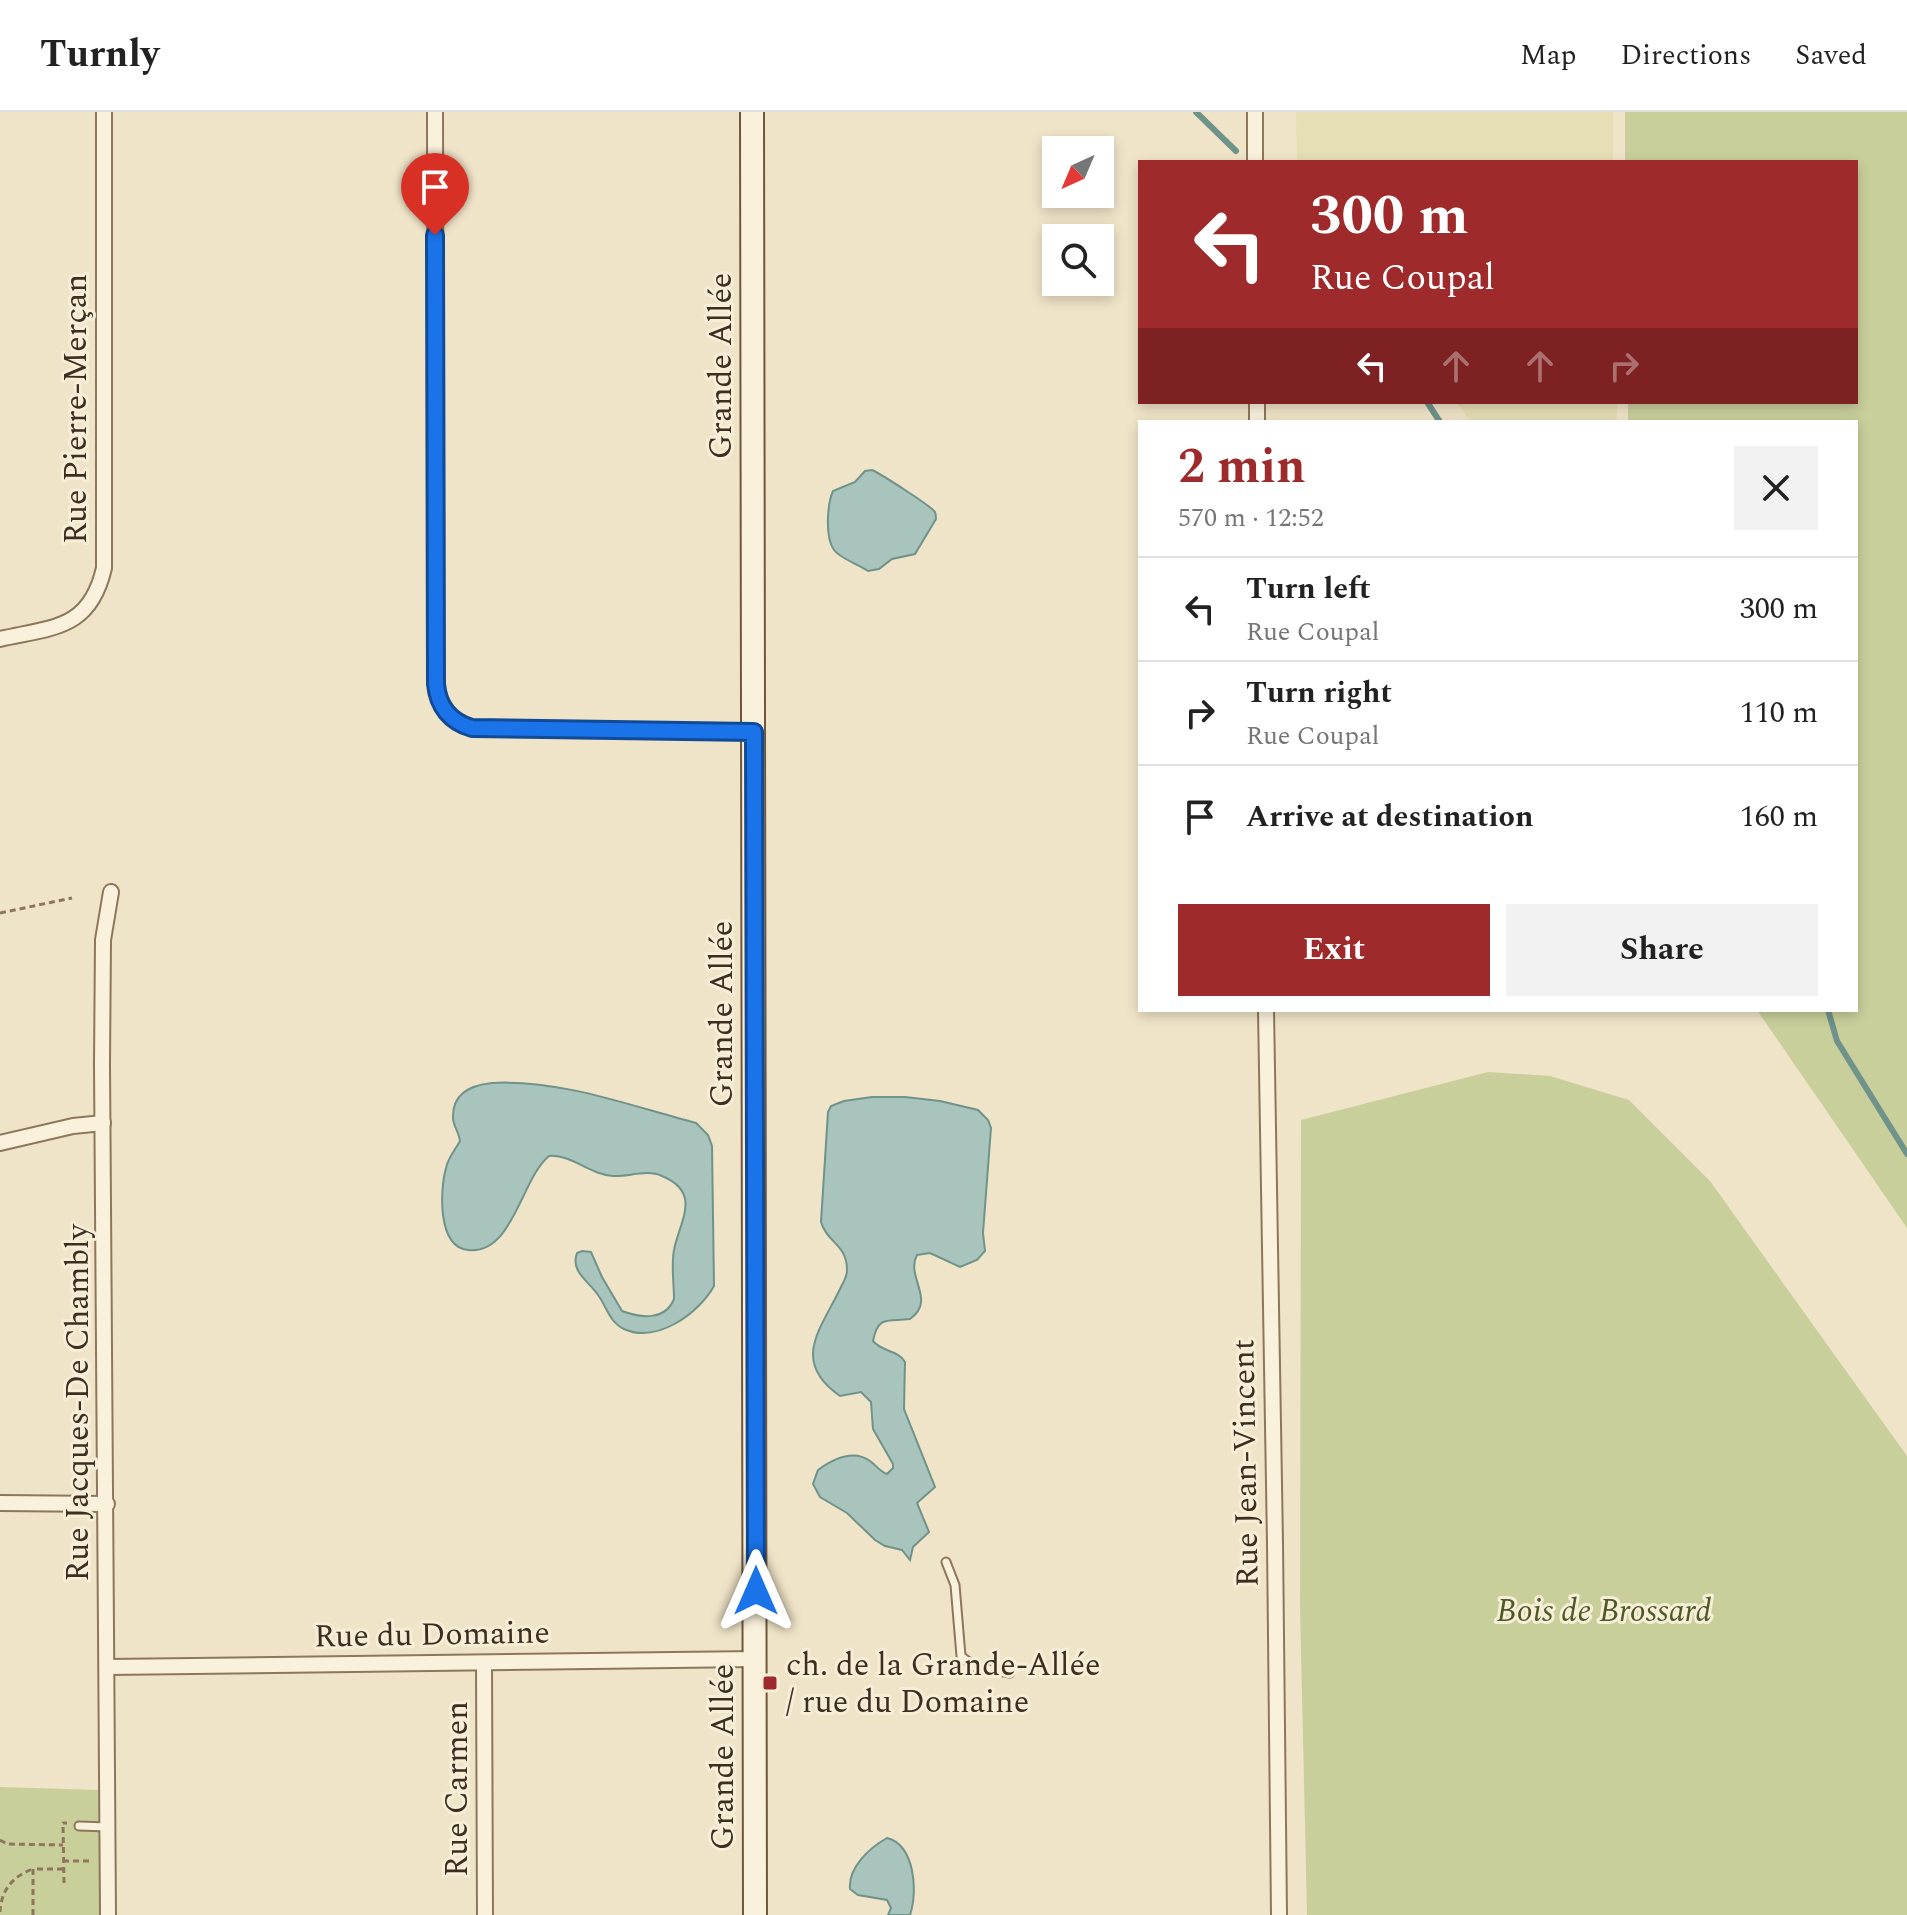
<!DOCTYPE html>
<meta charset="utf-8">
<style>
body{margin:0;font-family:Spectral,serif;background:#f2f2f2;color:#222;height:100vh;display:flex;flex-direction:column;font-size:30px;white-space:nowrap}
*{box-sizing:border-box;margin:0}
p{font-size:26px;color:#767676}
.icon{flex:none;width:44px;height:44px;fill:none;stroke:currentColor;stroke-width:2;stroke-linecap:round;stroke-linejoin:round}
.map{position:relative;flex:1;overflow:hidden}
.panel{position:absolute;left:1138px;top:308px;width:720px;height:592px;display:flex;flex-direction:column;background:#fff;border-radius:0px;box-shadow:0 4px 12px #0003}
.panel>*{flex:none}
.top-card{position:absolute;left:1138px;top:48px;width:720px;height:244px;border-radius:0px;box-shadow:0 4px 12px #0003;background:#9e2a2b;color:#fff;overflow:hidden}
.needle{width:52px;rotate:224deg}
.controls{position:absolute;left:1042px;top:24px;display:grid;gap:16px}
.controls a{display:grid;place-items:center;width:72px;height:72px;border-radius:0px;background:#fff;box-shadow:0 4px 12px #0003;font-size:40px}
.pin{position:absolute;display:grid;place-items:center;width:68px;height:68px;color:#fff;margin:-82px -34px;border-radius:50% 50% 50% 0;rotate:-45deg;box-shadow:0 0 8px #0007}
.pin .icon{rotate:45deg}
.me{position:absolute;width:88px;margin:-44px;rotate:0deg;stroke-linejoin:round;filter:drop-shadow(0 0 6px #0008)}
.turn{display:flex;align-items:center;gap:28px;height:168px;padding:0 40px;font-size:36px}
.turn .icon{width:104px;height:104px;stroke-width:2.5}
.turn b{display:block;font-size:56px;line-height:68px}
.lanes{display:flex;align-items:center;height:76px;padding:0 40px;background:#0003;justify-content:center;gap:40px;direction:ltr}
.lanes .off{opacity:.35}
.round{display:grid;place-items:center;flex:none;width:84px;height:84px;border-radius:0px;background:#f2f2f2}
.summary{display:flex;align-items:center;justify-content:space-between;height:136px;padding:0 40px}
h1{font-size:48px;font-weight:700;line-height:60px;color:#9e2a2b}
.button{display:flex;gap:16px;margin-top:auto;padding:16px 40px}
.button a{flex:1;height:92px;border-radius:0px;background:#9e2a2b;color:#fff;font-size:32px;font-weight:700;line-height:92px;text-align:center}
.button a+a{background:#f2f2f2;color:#222}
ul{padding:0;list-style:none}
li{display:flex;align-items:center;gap:24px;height:104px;padding:0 40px;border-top:2px solid #e0e0e0}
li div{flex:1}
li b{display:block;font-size:30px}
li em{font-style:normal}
header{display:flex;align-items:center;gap:48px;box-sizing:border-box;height:112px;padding:0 40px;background:#fff;border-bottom:2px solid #e0e0e0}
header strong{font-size:38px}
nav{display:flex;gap:44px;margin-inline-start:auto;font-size:28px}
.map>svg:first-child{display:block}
.farmland{fill:#e6deb5}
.green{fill:#c9cf9b}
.water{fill:#a9c4bc;stroke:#6f938a;stroke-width:2}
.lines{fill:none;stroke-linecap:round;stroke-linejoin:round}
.stream{stroke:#6f938a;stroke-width:6}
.lane-casing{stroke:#8d765c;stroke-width:11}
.street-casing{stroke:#8d765c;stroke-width:18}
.secondary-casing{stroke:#6f573f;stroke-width:26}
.path{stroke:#8d765c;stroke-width:3;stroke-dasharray:6 4;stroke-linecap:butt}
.lane{stroke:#faf1dc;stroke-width:7}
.street{stroke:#faf1dc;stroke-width:14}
.secondary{stroke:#faf1dc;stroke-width:22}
.route-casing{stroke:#114b97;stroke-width:20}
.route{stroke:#1a73e8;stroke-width:14}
.poi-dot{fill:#9e2a2b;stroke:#f7eed8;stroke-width:3}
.labels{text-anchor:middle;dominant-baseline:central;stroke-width:6;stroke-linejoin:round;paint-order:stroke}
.street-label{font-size:32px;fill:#3d2e20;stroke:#f7eed8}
.park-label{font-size:32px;font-style:italic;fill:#4d5a26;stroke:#f7eed8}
.poi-label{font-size:32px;fill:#3d2e20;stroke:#f7eed8;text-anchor:start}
</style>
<header>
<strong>Turnly</strong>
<nav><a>Map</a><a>Directions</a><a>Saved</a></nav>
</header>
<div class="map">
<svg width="1907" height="1803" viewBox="0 0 1907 1803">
<rect width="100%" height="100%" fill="#f0e4c8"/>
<!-- farmland -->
<g class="farmland">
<path d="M1296,0H1613V50H1297Z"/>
<path d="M1456,290H1617V310H1471Z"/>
</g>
<!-- green -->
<g class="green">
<path d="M1625,0H1907V1116L1757,898H1856V310H1628V290H1856V50H1625Z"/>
<path d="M1488,960L1550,964L1629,988L1710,1069L1907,1344V1803H1307L1300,1494L1301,1008Z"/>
<path d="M0,1675L100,1678V1803H0Z"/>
</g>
<!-- water -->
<g class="water">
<path d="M872,358C881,362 931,394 935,400C936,402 936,404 936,407L915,442L892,447L879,457L868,459C858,452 841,447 834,438C825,425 827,393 833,379L855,370L865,359Z"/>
<path d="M492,971C560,967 631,994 696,1011L708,1023L712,1034L714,1174C699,1201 657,1232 624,1217C609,1210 607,1195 598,1183C589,1169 570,1160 577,1141L582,1139L591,1140L602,1165L622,1199C641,1206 665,1209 674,1187C674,1171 671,1154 674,1138C679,1110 703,1081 662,1064C647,1057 628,1065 613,1064C590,1063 572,1042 549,1044C521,1067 513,1143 468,1138C437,1135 440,1077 446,1056C448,1046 455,1038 460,1029C459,1020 452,1012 453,1004C453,980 472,973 492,971Z"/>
<path d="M872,985H905L940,989L978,998L988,1008L991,1016L983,1121L985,1139L977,1148L960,1155L930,1141L917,1143C905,1165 937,1188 910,1207C889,1210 878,1202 873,1229C882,1240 898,1238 905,1250L904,1297L935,1375L917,1391L929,1420L913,1435L910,1448L902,1438L885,1434L875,1428L847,1401L820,1385L813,1372L818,1358C833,1347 853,1337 870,1349C877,1354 879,1359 887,1362L893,1356V1352L873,1317L871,1290L861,1280L840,1284C790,1249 821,1217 841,1175C844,1169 847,1165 847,1158C847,1132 827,1131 821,1110L828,1000L831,994L844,989Z"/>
<path d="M887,1726C915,1733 918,1780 910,1803H888L891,1796L887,1788L858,1783L850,1777C848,1756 869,1736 887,1726Z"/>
</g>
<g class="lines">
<!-- stream -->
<g class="stream">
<path d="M1196,0L1236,39"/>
<path d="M1427,290L1440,310"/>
<path d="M1828,898L1837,929L1907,1042"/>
</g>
<!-- lane casing -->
<g class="lane-casing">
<g id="lane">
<path d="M946,1450L955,1473L961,1544L975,1555L1010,1561"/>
<path d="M79,1714L108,1715"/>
</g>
</g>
<!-- street casing -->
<g class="street-casing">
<g id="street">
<path d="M435,0L436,572C438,595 451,610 472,616L754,620"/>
<path d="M1255,0V50"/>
<path d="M1257,290V310"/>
<path d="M0,527C54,515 90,517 104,456V0"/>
<path d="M1266,898L1275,1431L1279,1803"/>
<path d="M0,1031L73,1014L103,1011"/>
<path d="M0,1391L107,1392"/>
<path d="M484,1551L485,1803"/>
<path d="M108,1555L756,1547"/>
<path d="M108,1803L102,952L103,828L111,780"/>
</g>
</g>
<!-- secondary casing -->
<g class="secondary-casing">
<path id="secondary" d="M752,0L755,1803"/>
</g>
<!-- path -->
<g class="path">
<path d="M0,801L72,786"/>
<path d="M0,1728L7,1732L63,1733"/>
<path d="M63,1749H91"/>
<path d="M64,1771L63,1711H67"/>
<path d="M0,1800C1,1778 13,1764 33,1757"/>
<path d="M33,1803V1757H63"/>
</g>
<!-- lane -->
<use href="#lane" class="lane"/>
<!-- street -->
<use href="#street" class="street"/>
<!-- secondary -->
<use href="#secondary" class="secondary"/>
</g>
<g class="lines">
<!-- route casing -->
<g class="route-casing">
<path id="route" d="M435,123L436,572C438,595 451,610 472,616L754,620L756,1479"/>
</g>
<!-- route -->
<use href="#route" class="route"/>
</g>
<!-- markers -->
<rect class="poi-dot" x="762" y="1563" width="16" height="16" rx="4"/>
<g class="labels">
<!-- street labels -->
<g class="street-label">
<text transform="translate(721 254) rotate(-90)">Grande Allée</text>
<text transform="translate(76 297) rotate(-90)">Rue Pierre-Merçan</text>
<text transform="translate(722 902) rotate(-90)">Grande Allée</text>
<text transform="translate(78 1291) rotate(-90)">Rue Jacques-De Chambly</text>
<text transform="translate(1246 1351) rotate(-91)">Rue Jean-Vincent</text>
<text transform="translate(432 1523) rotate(-1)">Rue du Domaine</text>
<text transform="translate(723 1645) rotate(-90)">Grande Allée</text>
<text transform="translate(457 1677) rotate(-90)">Rue Carmen</text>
</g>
<!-- park labels -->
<g class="park-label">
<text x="1604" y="1499">Bois de Brossard</text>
</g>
<!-- poi labels -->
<g class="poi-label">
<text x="786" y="1553">ch. de la Grande-Allée<tspan x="786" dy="37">/ rue du Domaine</tspan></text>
</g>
</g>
</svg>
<div class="controls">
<a><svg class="needle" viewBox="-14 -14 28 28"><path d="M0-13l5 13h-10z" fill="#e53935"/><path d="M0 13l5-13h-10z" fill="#767676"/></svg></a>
<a><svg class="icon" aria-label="search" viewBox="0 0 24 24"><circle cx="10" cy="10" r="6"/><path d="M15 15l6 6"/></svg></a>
</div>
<div class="pin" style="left:435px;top:123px;background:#d93025"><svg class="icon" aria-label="arrive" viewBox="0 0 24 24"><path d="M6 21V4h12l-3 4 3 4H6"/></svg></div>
<svg class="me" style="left:756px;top:1479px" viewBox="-20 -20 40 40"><path d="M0-17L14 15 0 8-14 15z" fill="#1a73e8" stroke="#fff" stroke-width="4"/></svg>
<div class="top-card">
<div class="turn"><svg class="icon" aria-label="left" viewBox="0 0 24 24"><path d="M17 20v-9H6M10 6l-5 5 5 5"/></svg><div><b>300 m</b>Rue Coupal</div></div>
<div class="lanes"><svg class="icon" aria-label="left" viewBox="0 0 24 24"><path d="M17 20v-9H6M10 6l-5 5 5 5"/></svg><svg class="icon off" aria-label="ahead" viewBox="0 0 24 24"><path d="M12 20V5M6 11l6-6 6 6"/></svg><svg class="icon off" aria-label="ahead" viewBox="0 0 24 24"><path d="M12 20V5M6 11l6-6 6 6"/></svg><svg class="icon off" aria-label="right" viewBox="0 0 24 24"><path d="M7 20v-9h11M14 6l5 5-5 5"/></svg></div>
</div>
<section class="panel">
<div class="summary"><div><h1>2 min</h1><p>570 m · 12:52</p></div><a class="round"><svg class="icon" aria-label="close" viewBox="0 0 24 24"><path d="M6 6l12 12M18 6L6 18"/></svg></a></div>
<ul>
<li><svg class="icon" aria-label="left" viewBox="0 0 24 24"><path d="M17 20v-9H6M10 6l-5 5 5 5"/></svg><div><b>Turn left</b><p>Rue Coupal</p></div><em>300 m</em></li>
<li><svg class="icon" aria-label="right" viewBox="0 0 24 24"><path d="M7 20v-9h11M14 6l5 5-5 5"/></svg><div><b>Turn right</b><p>Rue Coupal</p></div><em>110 m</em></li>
<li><svg class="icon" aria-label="arrive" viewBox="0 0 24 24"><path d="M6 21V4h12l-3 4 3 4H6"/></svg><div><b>Arrive at destination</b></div><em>160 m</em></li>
</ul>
<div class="button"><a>Exit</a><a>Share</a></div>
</section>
</div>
